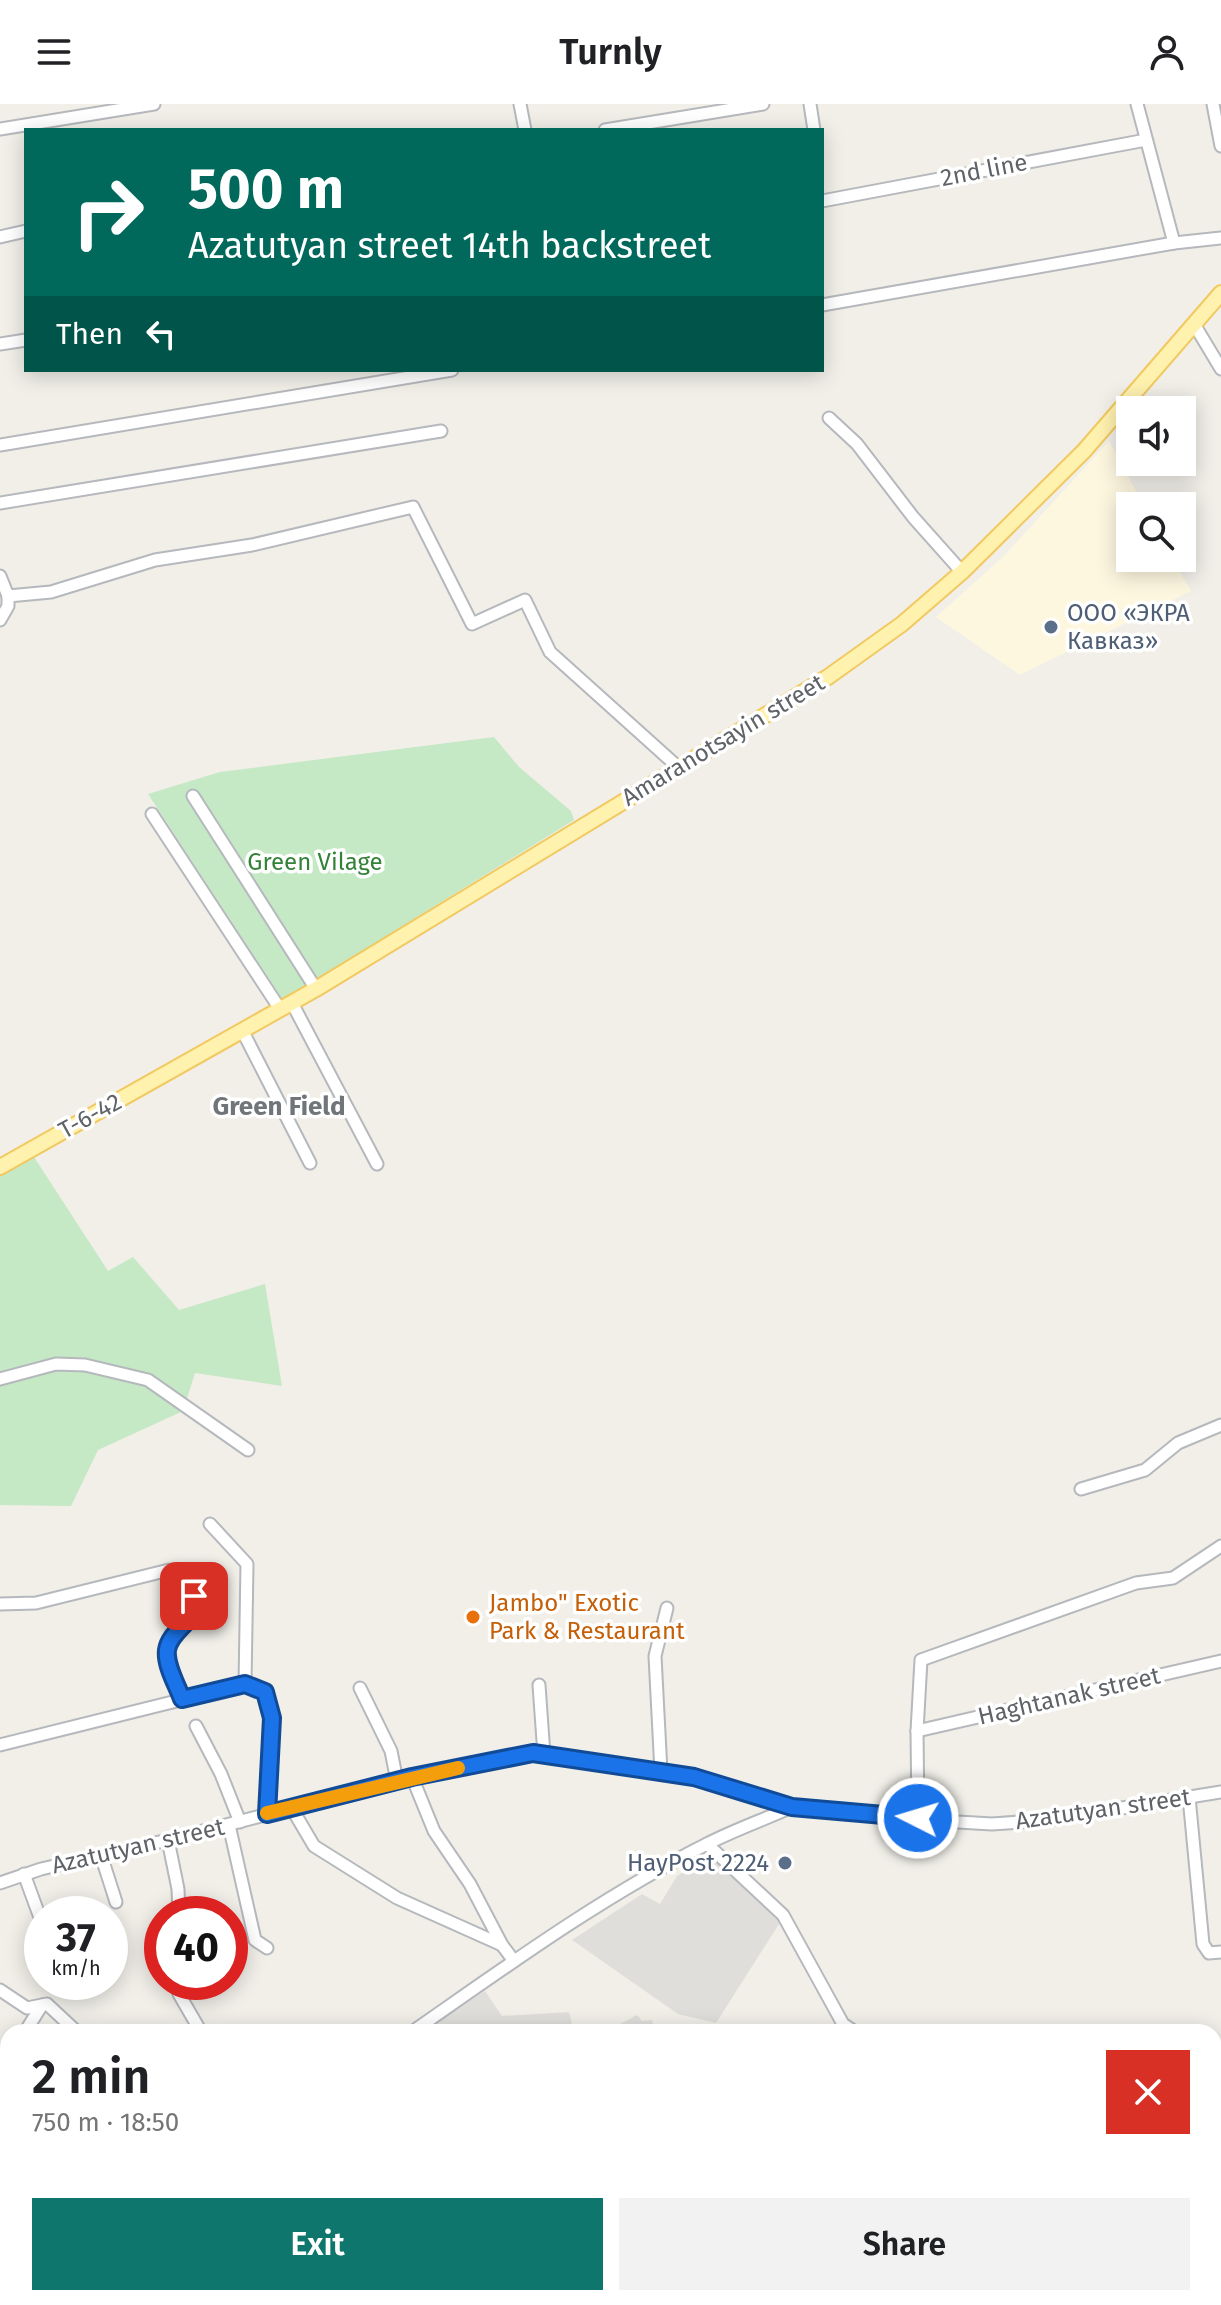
<!DOCTYPE html>
<meta charset="utf-8">
<style>
body{margin:0;font-family:"Fira Sans",sans-serif;background:#f2f2f2;color:#202124;height:100vh;display:flex;flex-direction:column;font-size:30px;white-space:nowrap}
*{box-sizing:border-box;margin:0}
p{font-size:26px;color:#757577}
.icon{flex:none;width:44px;height:44px;fill:none;stroke:currentColor;stroke-width:2;stroke-linecap:round;stroke-linejoin:round}
.map{position:relative;flex:1;overflow:hidden}
.details{position:absolute;left:0px;top:1920px;width:1222px;height:282px;display:flex;flex-direction:column;background:#fff;border-radius:24px 24px 0 0;box-shadow:0 4px 20px #0003}
.details>*{flex:none}
.guide{position:absolute;left:24px;top:24px;width:800px;height:244px;border-radius:0px;box-shadow:0 4px 20px #0003;background:#00695c;color:#fff;overflow:hidden}
.buttons{position:absolute;left:1116px;top:292px;display:grid;gap:16px}
.buttons a{display:grid;place-items:center;width:80px;height:80px;border-radius:0px;background:#fff;box-shadow:0 4px 20px #0003;font-size:40px}
.speed{position:absolute;left:24px;top:1792px;display:flex;gap:16px;font-size:40px;font-weight:700;text-align:center}
.speed>*{display:grid;place-content:center;width:104px;height:104px;border-radius:50%;background:#fff;box-shadow:0 4px 20px #0003;line-height:1}
.speed small{font-size:20px;font-weight:400}
.speed .limit{border:12px solid #d22;background:#fff;color:#111}
.pin{position:absolute;display:grid;place-items:center;width:68px;height:68px;color:#fff;margin:-34px;border-radius:16px;box-shadow:0 4px 12px #0006}
.me{position:absolute;width:88px;margin:-44px;rotate:275deg;stroke-linejoin:round;filter:drop-shadow(0 0 6px #0008)}
.turn{display:flex;align-items:center;gap:28px;height:168px;padding:0 32px;font-size:36px}
.turn .icon{width:104px;height:104px;stroke-width:2.5}
.turn b{display:block;font-size:56px;line-height:68px}
.then{display:flex;align-items:center;height:76px;padding:0 32px;background:#0003;gap:16px;font-size:30px}
.round{display:grid;place-items:center;flex:none;width:84px;height:84px;border-radius:0px;background:#f2f2f2}
.head{display:flex;align-items:center;justify-content:space-between;height:136px;padding:0 32px}
h1{font-size:48px;font-weight:600;line-height:60px}
.primary-button{display:flex;gap:16px;margin-top:auto;padding:16px 32px}
.primary-button a{flex:1;height:92px;border-radius:0px;background:#0f766e;color:#fff;font-size:32px;font-weight:600;line-height:92px;text-align:center}
.primary-button a+a{background:#f2f2f2;color:#202124}
header{display:flex;justify-content:space-between;align-items:center;height:104px;padding:0 32px;background:#fff;font-size:36px;font-weight:600}
.map>svg:first-child{display:block}
.commercial{fill:#fef7e0}
.industrial{fill:#e0deda}
.green{fill:#c5e8c5}
.lines{fill:none;stroke-linecap:round;stroke-linejoin:round}
.minor-casing{stroke:#b5b8bc;stroke-width:15}
.major-casing{stroke:#f2c960;stroke-width:18}
.minor{stroke:#fff;stroke-width:11}
.major{stroke:#fff2af;stroke-width:14}
.route-casing{stroke:#114b97;stroke-width:20}
.route{stroke:#1a73e8;stroke-width:14}
.slow{stroke:#f59e0b;stroke-width:14}
.service-dot{fill:#5c6f8a;stroke:#fff;stroke-width:3}
.food-dot{fill:#e8710a;stroke:#fff;stroke-width:3}
.labels{text-anchor:middle;dominant-baseline:central;stroke-width:7;stroke-linejoin:round;paint-order:stroke}
.street-label{font-size:24px;fill:#5f6368;stroke:#fff}
.service-label{font-size:24px;fill:#4e5e75;stroke:#fff;text-anchor:start}
.park-label{font-size:24px;fill:#348238;stroke:#fff}
.food-label{font-size:24px;fill:#c56008;stroke:#fff;text-anchor:start}
.neighbourhood-label{font-size:26px;font-weight:bold;fill:#70757a;stroke:#fff}
</style>
<header><svg class="icon" aria-label="menu" viewBox="0 0 24 24"><path d="M4 6h16M4 12h16M4 18h16"/></svg>Turnly<svg class="icon" aria-label="person" viewBox="0 0 24 24"><circle cx="12" cy="8" r="4"/><path d="M4 21q1-7 8-7t8 7"/></svg></header>
<div class="map">
<svg width="1221" height="2201" viewBox="0 0 1221 2201">
<rect width="100%" height="100%" fill="#f1efe8"/>
<!-- commercial -->
<path class="commercial" d="M1109,337L1144,402H1130V454H1172L1191,487L1020,571L936,513L1004,452Z"/>
<!-- industrial -->
<g class="industrial">
<path d="M711,1751L779,1812V1820L716,1919L678,1910L572,1836L642,1790L660,1800L677,1772Z"/>
<path d="M485,1887L502,1912L569,1908L574,1928H420Z"/>
<path d="M637,1911L642,1917L652,1916L655,1928H605Z"/>
</g>
<!-- green -->
<g class="green">
<path d="M494,633L519,663L571,707L574,716L283,896L148,690L220,668Z"/>
<path d="M34,1053L108,1167L133,1153L179,1206L265,1180L282,1282L195,1269L183,1307L98,1346L71,1402L0,1401V1070Z"/>
</g>
<g class="lines">
<!-- minor casing -->
<g class="minor-casing">
<g id="minor">
<path d="M520,0L525,26"/>
<path d="M810,0L814,26"/>
<path d="M1137,0L1174,139"/>
<path d="M1213,0L1221,42"/>
<path d="M0,25L154,0"/>
<path d="M605,26L763,0"/>
<path d="M822,97L1146,36"/>
<path d="M0,133L26,127"/>
<path d="M822,201L1174,139L1221,134"/>
<path d="M1194,220L1221,265"/>
<path d="M0,240L26,236"/>
<path d="M829,314L857,340L913,413L962,468"/>
<path d="M0,341L452,266"/>
<path d="M0,399L441,327"/>
<path d="M0,472L8,492L51,488L155,456L252,441L413,403L472,520L525,496L550,548L678,663"/>
<path d="M0,516L8,502V492"/>
<path d="M193,692L316,885"/>
<path d="M152,710L280,905"/>
<path d="M292,899L377,1060"/>
<path d="M242,926L310,1059"/>
<path d="M0,1275L56,1260L85,1261L148,1276L248,1346"/>
<path d="M1081,1385L1145,1366L1178,1339L1221,1321"/>
<path d="M210,1420L247,1460L245,1580"/>
<path d="M0,1500L36,1499L169,1466C183,1474 188,1477 194,1492C203,1515 169,1524 167,1546C165,1561 177,1581 182,1595"/>
<path d="M245,1580L265,1588L272,1614L267,1710"/>
<path d="M539,1581L544,1651"/>
<path d="M360,1584L391,1647L397,1677"/>
<path d="M196,1622L221,1670L240,1718"/>
<path d="M917,1627L1221,1557"/>
<path d="M0,1641L245,1580"/>
<path d="M661,1668L655,1552L667,1504"/>
<path d="M412,1673L434,1727L470,1780L502,1841L514,1857"/>
<path d="M1189,1693L1203,1840L1209,1849L1221,1848"/>
<path d="M291,1703L314,1742L397,1794L502,1841"/>
<path d="M918,1714L917,1627L921,1556L1136,1479L1173,1474L1221,1442"/>
<path d="M229,1721L255,1836L267,1844"/>
<path d="M168,1736L178,1785L179,1810"/>
<path d="M707,1740L783,1811L843,1920L855,1928"/>
<path d="M101,1751L116,1798"/>
<path d="M24,1770L42,1819"/>
<path d="M0,1779L41,1765L168,1736L412,1673L533,1649L694,1673L792,1703L958,1718L992,1720L1048,1716L1221,1688"/>
<path d="M179,1878V1890L201,1928"/>
<path d="M0,1886L27,1904L47,1900L77,1928"/>
<path d="M25,1928L42,1901"/>
<path d="M412,1928C507,1862 603,1792 707,1740C734,1726 763,1716 792,1703"/>
<path d="M0,2081L8,2079"/>
<path d="M1214,2184L1221,2187"/>
<path d="M1132,2201L1135,2194"/>
</g>
</g>
<!-- major casing -->
<g class="major-casing">
<path id="major" d="M0,1063L316,885L828,573L902,520L962,468L1084,347L1221,189"/>
</g>
<!-- minor -->
<use href="#minor" class="minor"/>
<!-- major -->
<use href="#major" class="major"/>
</g>
<g class="lines">
<!-- route casing -->
<g class="route-casing">
<path id="route" d="M194,1492C203,1515 170,1524 167,1546C165,1561 177,1581 182,1595L245,1580L265,1588L272,1614L267,1710L412,1673L533,1649L694,1673L792,1703L918,1714"/>
</g>
<!-- route -->
<use href="#route" class="route"/>
<!-- slow -->
<path class="slow" d="M267,1709L458,1664"/>
</g>
<!-- markers -->
<g class="service-dot">
<circle cx="1051" cy="523" r="8"/>
<circle cx="785" cy="1759" r="8"/>
</g>
<circle class="food-dot" cx="473" cy="1513" r="8"/>
<g class="labels">
<!-- street labels -->
<g class="street-label">
<text transform="translate(984 66) rotate(-11)">2nd line</text>
<text transform="translate(723 636) rotate(-31)">Amaranotsayin street</text>
<text transform="translate(90 1012) rotate(-29)">T-6-42</text>
<text transform="translate(1069 1592) rotate(-13)">Haghtanak street</text>
<text transform="translate(1103 1705) rotate(-8)">Azatutyan street</text>
<text transform="translate(138 1742) rotate(-13)">Azatutyan street</text>
</g>
<!-- service labels -->
<g class="service-label">
<text x="1067" y="509">ООО «ЭКРА<tspan x="1067" dy="28">Кавказ»</tspan></text>
<text x="769" y="1759" text-anchor="end">HayPost 2224</text>
</g>
<!-- park labels -->
<g class="park-label">
<text x="315" y="758">Green Vilage</text>
</g>
<!-- food labels -->
<g class="food-label">
<text x="489" y="1499">Jambo" Exotic<tspan x="489" dy="28">Park &amp; Restaurant</tspan></text>
</g>
<!-- neighbourhood labels -->
<g class="neighbourhood-label">
<text x="279" y="1002">Green Field</text>
</g>
</g>
</svg>
<div class="buttons">
<a><svg class="icon" aria-label="sound" viewBox="0 0 24 24"><path d="M4 9h4l5-4v14l-5-4H4zM17 9q2 3 0 6"/></svg></a>
<a><svg class="icon" aria-label="search" viewBox="0 0 24 24"><circle cx="10" cy="10" r="6"/><path d="M15 15l6 6"/></svg></a>
</div>
<div class="speed"><div>37<small>km/h</small></div><div class="limit">40</div></div>
<div class="pin" style="left:194px;top:1492px;background:#d93025"><svg class="icon" aria-label="arrive" viewBox="0 0 24 24"><path d="M6 21V4h12l-3 4 3 4H6"/></svg></div>
<svg class="me" style="left:918px;top:1714px" viewBox="-20 -20 40 40"><circle r="17" fill="#1a73e8" stroke="#fff" stroke-width="3"/><path d="M0-11L8 9 0 5-8 9z" fill="#fff"/></svg>
<div class="guide">
<div class="turn"><svg class="icon" aria-label="right" viewBox="0 0 24 24"><path d="M7 20v-9h11M14 6l5 5-5 5"/></svg><div><b>500 m</b>Azatutyan street 14th backstreet</div></div>
<div class="then">Then<svg class="icon" aria-label="left" viewBox="0 0 24 24"><path d="M17 20v-9H6M10 6l-5 5 5 5"/></svg></div>
</div>
<section class="details">
<div class="head"><div><h1>2 min</h1><p>750 m · 18:50</p></div><a class="round" style="background:#d93025;color:#fff"><svg class="icon" aria-label="close" viewBox="0 0 24 24"><path d="M6 6l12 12M18 6L6 18"/></svg></a></div>
<div class="primary-button"><a>Exit</a><a>Share</a></div>
</section>
</div>
